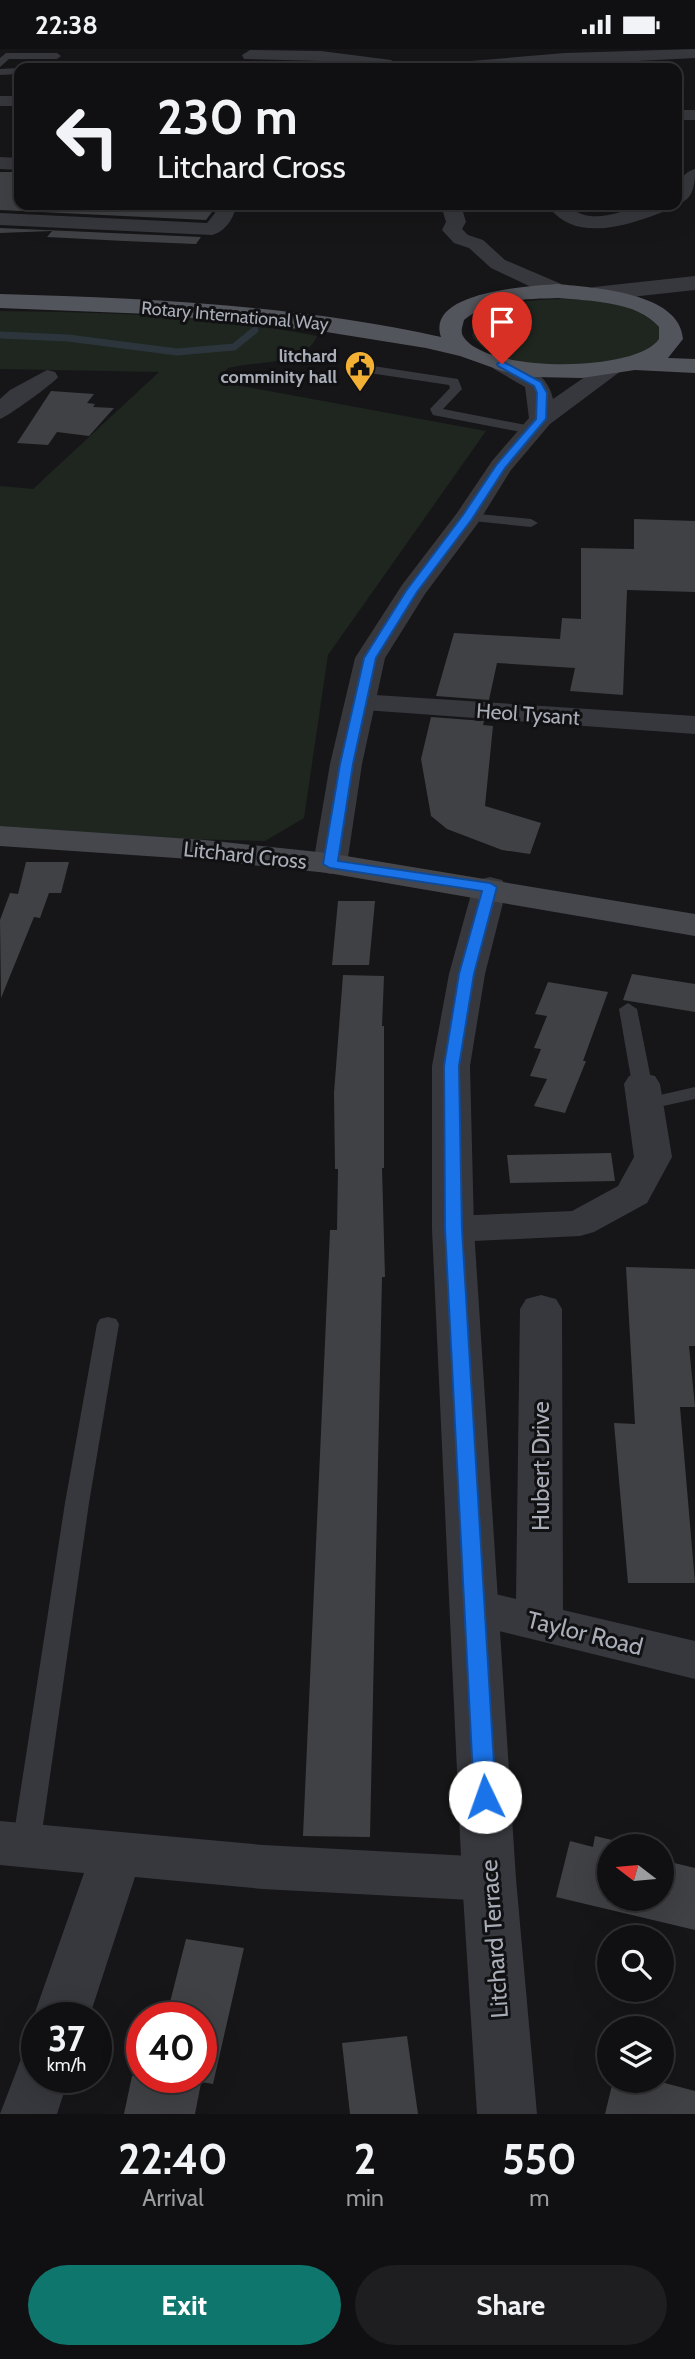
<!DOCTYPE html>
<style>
body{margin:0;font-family:Cabin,sans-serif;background:#1e1e20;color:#f1f3f6;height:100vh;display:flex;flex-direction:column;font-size:26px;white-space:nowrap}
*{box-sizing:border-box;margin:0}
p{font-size:23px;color:#9c9d9f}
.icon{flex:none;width:38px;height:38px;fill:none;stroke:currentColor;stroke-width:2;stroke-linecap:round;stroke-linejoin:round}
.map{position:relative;height:2065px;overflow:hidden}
.sheet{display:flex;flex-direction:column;background:#101012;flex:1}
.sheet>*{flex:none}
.hud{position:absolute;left:14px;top:14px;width:668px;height:147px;border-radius:14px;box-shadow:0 7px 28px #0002,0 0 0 2px #303032;background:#101012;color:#f1f3f6;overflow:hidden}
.needle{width:46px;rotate:286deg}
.buttons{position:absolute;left:597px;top:1785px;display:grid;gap:14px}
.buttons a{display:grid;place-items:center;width:77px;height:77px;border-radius:50%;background:#101012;box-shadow:0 7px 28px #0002,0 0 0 2px #303032;font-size:35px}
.speed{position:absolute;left:21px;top:1953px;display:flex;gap:14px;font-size:35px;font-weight:700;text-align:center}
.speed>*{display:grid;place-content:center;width:91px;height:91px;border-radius:50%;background:#101012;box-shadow:0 7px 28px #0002,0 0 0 2px #303032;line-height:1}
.speed small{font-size:18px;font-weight:400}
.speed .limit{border:10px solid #d22;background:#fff;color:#111}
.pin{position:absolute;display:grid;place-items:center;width:60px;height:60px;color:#fff;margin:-72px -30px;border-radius:50% 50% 50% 0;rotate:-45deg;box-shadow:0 0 7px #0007}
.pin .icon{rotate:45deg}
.me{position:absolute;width:77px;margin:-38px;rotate:357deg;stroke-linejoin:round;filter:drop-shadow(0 0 5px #0008)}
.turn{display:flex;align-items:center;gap:24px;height:147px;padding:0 28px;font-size:32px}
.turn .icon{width:91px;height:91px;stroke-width:2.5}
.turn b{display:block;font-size:49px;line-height:60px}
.eta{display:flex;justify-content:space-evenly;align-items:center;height:119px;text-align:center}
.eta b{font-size:42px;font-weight:800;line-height:49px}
.primary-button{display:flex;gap:14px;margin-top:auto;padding:14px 28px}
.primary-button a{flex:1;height:80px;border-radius:42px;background:#0f766e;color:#fff;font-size:28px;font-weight:800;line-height:80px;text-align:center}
.primary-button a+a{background:#1e1e20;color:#f1f3f6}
.status{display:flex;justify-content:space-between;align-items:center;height:49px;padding:0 35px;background:#101012;direction:ltr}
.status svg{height:19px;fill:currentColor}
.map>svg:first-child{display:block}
.green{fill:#1e261f}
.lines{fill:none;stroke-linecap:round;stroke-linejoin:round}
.stream{stroke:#2c353c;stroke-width:7}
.building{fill:#404145}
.service{fill:#37383d;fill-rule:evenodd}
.minor{fill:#37383d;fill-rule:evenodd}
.tertiary{fill:#37383d;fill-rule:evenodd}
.secondary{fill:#45474d;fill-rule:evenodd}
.primary{fill:#53555c;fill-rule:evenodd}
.route{fill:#1a73e8;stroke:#114b97;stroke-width:2}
.labels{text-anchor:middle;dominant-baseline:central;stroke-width:6;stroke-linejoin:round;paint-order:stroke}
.far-street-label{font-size:18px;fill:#a8adb8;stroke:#111113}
.far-poi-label{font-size:18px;font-weight:bold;fill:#a8adb8;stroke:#111113;text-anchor:end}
.street-label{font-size:21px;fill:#a8adb8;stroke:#111113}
.near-street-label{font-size:24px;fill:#a8adb8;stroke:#111113}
</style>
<div class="status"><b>22:38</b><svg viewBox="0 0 49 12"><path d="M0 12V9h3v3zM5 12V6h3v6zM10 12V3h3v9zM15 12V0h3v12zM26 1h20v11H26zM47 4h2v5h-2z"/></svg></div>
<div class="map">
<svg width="695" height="2065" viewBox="0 0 695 2065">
<rect width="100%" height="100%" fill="#161618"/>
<!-- green -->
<g class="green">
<path d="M563,250C595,251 640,253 661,281L660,293C648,300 634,311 621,313C584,319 495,322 472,287L474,274C496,252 533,251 563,250Z"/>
<path d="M0,262C107,263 212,266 317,287C305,317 255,312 228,319L221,326L220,333L486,382L328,606L304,769L265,792L0,785V437L33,440L159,323L0,320Z"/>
</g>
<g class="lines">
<!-- stream -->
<path class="stream" d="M0,286L68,289L177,303L234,298L255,281"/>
</g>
<!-- building -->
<g class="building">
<path d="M0,123H14L19,133V156H202L199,160L212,163L206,171L0,161Z"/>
<path d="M0,179L201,188L196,195L124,192L47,188L52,182L0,184Z"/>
<path d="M51,342L94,345L87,354L95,355L93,358L114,359L89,387L57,383L48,396L17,394Z"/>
<path d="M634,470L695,472V543L627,541L623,646L570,642L575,619L497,614L489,651L436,647L454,584L560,590L562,569L581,570V499L634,500Z"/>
<path d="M431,668L484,672L483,676L493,677L485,757L541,774L530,805L502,801L447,780L431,767L421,710Z"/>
<path d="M26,813H69L61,844H49L40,869L34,868L1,949L0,871L10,844L18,845Z"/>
<path d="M338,852H375L369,916H332Z"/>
<path d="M632,925L695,935V963L623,951Z"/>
<path d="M343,926L384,927L382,977H384V1119H382L385,1228H382L370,1788L303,1787L330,1181H337L338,1120H335L334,1044Z"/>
<path d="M548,933L608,943L583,1012H586L565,1064L534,1057L547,1030L530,1027L541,1000L534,999L547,967L535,965Z"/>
<path d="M611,1104L615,1132L510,1134L507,1106Z"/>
<path d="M626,1218L695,1220V1297H689L695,1358H680L695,1534H628L614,1374L635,1375Z"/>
<path d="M595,1787L625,1794L624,1797H609V1850H662V1811L695,1819V1881L556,1848L570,1792L593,1798Z"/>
<path d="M186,1890L244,1899L213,2035L201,2033V1969H166Z"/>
<path d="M407,1987L418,2065H350L342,1994Z"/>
<path d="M132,2027L201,2034L195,2065H124Z"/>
<path d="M613,2032H657L695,2042V2065H605Z"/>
</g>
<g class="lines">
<!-- service -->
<g class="service">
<path d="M6,4H57L61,7L57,10H9L0,18V9Z"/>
<path d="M61,16H111L115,19H57Z"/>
<path d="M19,19V25L0,26V20Z"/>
<path d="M360,315L458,330L462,340L443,360L531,377L537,381L531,385L433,366L430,360L450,339L449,336L356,322V316Z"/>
<path d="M468,464L531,470L538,474L531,478L463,471V465Z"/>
<path d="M628,954L637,960L652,1035L642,1041L632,1035L619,960Z"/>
<path d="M695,1038V1050L645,1061L635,1055L638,1051Z"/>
<path d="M108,1268L116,1270L119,1275L89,1454L40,1797L36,1805L26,1808L16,1805L12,1797L65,1454L97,1275L100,1270Z"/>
</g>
<!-- minor -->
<g class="minor">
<path d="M695,0V9L503,19H439L447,14L565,4Z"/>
<path d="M250,1L321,2L391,11L399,16L397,19L321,12L244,10L242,6Z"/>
<rect x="0" y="47" width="19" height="10"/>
<rect x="677" y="61" width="18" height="10"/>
<path d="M0,108L19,109V121L0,120Z"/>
<path d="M695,120C695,135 694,151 677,155C677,140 678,125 695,120Z"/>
<path d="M216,156H236C235,168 225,183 212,186L0,176V164L207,174L215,164Z"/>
<path d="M446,156H466L463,163L466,173L462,180L468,186L483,191L505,211L566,237L569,242L566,247H550L491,219L469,199L454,194L442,181L446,173L443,163Z"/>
<path d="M552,156H572L570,158C591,177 621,162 645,156C653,154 664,156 673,156L670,160C636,174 577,196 550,159Z"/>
<path d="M47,321L55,323L58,328C54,334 7,368 0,370V350L10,341Z"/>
<path d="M360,645L695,667V685L350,660L345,654L350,648Z"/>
<path d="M642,1024L655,1027L660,1035L672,1108L647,1154L594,1183L580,1187L453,1193L439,1189L433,1180L439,1171L453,1167L572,1162L618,1137L634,1108L624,1035L629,1027Z"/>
<path d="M541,1246L556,1250L562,1260L563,1561L695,1592V1630L474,1576L457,1571L450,1558L457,1545L474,1540L516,1550L520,1260L526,1250Z"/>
<path d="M0,1772L263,1796L489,1808L508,1814L515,1830L508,1846L489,1852L263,1840L135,1828L89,1969H37V1976L33,1969L84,1824L0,1816Z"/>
<path d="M37,2004V2028H69L57,2065H0L21,2010Z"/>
</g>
<!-- tertiary -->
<g class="tertiary">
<path d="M695,227V241L594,252L586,250L583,245L586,240L594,238Z"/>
<path d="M502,308C525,314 548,325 553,350L605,314H621L625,319L550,375L511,421L478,474L425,545L385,609L362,715L347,815L342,822L330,825L318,822L313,815L330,715L355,609L402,536L457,464L492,412L529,369L525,338L494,320L490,315L494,310Z"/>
<path d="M490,828L502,831L507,838L485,925L470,1017L474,1180L516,1830L537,2065H477L462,1830L432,1180V1017L449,925L473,838L478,831Z"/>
</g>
<!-- secondary -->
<path class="secondary" d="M0,777L205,791L328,804L695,865V887L328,824L205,811L0,797Z"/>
<!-- primary -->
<path class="primary" d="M558,235C594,239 680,243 683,290L668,309L695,310V324L635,321L582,329L534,328L502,322L460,307L426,299L320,282L150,265L0,259V245C147,249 297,256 441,288C425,242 531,237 558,235ZM558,249C590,252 637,252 659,278V290C636,324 484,324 463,287C460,282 463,276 464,271C489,250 527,250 558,249Z"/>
</g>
<!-- route -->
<path class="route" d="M502,312L541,333L547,344L546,370L505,419L472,470L417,543L376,609L353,715L338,812L490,834L497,838L474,925L459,1017L462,1180L496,1748L493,1755L485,1758L477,1755L474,1748L445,1180L444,1017L459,925L482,842L330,819L323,815L340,715L364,609L406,542L463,466L497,415L536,370L537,344L534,337L498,317L497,315Z"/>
<!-- icons -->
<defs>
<g id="civic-pin" transform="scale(1.575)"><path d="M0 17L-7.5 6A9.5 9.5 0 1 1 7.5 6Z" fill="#f2b134" stroke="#111113"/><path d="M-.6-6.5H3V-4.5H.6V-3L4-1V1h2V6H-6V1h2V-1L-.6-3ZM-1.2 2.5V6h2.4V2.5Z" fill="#111"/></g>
</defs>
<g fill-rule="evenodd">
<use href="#civic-pin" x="360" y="317"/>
</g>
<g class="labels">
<!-- far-street labels -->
<g class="far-street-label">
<text transform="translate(235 267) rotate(5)">Rotary International Way</text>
</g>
<!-- far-poi labels -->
<g class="far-poi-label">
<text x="337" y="307">litchard<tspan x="337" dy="21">comminity hall</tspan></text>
</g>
<!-- street labels -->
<g class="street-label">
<text transform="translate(528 665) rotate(4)">Heol Tysant</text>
<text transform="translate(245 806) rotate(6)">Litchard Cross</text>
</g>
<!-- near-street labels -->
<g class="near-street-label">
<text transform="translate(540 1417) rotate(-90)">Hubert Drive</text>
<text transform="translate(585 1584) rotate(14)">Taylor Road</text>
<text transform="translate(494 1890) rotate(-94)">Litchard Terrace</text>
</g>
</g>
</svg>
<div class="buttons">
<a><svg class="needle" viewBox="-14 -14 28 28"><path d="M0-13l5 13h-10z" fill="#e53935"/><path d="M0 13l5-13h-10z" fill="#9c9d9f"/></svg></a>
<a><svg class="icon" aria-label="search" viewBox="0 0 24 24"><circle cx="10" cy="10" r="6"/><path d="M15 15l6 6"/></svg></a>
<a><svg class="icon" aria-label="layers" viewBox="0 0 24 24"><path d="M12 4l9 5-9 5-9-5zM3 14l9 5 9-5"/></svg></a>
</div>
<div class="speed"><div>37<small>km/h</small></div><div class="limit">40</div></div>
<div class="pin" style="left:502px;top:315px;background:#d93025"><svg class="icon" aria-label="arrive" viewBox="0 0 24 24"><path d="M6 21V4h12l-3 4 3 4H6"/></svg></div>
<svg class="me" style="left:485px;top:1748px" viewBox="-20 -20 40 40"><circle r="19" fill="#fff"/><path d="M0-13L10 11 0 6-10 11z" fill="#1a73e8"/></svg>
<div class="hud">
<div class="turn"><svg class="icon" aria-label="left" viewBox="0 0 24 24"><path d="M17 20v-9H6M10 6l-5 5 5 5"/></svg><div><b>230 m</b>Litchard Cross</div></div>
</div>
</div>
<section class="sheet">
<div class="eta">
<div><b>22:40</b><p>Arrival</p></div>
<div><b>2</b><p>min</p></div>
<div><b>550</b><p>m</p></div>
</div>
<div class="primary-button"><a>Exit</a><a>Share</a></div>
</section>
